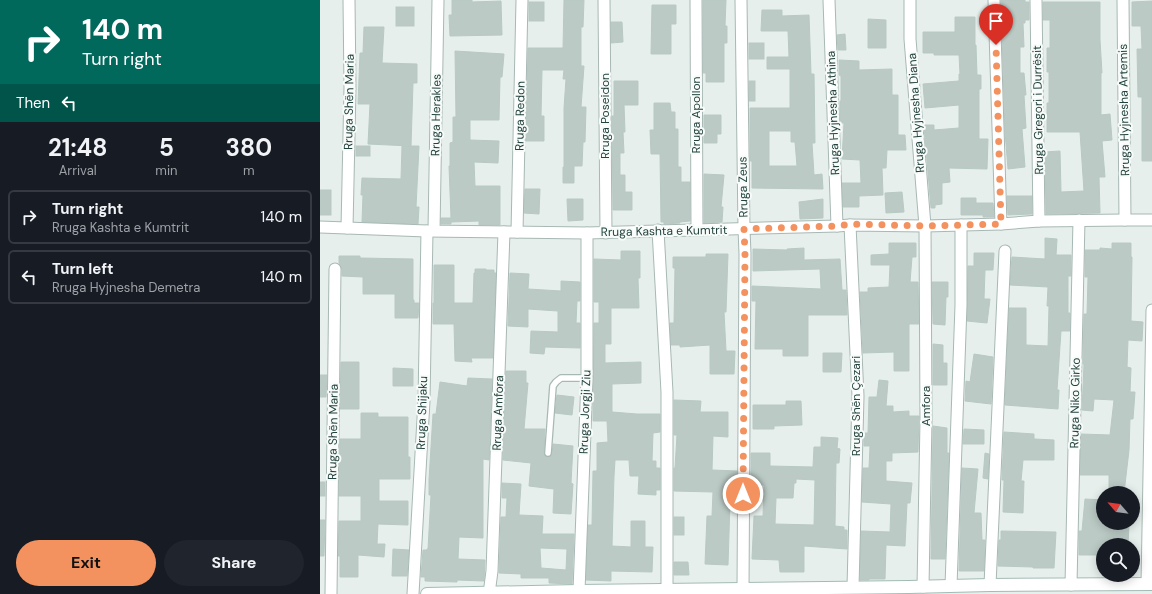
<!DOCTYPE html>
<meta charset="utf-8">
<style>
body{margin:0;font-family:"DM Sans",sans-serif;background:#20242c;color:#f1f3f6;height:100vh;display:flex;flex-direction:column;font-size:15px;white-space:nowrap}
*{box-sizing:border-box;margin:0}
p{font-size:13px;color:#9ea1a6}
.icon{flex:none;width:22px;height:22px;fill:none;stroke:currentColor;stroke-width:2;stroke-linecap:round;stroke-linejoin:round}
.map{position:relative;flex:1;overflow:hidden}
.drawer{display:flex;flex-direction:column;background:#171b24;width:320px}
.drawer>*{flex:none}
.hud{background:#00695c;color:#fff;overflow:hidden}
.needle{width:26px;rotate:298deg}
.controls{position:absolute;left:776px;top:486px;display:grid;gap:8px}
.controls a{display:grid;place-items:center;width:44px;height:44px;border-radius:50%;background:#171b24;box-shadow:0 2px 10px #0003;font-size:20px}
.pin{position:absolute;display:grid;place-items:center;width:34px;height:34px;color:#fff;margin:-41px -17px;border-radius:50% 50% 50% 0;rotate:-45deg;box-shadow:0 0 4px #0007}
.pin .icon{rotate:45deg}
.me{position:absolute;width:44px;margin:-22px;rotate:0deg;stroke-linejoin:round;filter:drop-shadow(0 0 3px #0008)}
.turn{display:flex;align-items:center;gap:14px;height:84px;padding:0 16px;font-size:18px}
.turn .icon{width:52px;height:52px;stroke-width:2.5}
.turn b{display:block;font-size:28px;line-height:34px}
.then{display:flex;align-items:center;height:38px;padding:0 16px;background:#0003;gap:8px;font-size:15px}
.eta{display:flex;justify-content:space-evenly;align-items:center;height:68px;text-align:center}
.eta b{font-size:24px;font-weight:700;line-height:28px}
.action{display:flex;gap:8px;margin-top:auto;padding:8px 16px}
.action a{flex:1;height:46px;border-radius:24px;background:#f4925f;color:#111;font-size:16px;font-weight:700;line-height:46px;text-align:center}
.action a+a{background:#20242c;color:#f1f3f6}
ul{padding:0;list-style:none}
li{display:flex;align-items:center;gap:12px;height:54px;margin:0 8px 6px;padding:0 8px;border:2px solid #363941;border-radius:6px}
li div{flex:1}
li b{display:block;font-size:15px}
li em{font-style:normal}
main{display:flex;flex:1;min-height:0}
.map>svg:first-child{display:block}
.building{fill:#bbcac5;stroke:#b8c9c3;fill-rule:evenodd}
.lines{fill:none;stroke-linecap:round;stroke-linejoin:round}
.service-casing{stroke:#a8b8b4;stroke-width:8}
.minor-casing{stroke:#a8b8b4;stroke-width:13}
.secondary-casing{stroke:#a4bbb5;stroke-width:14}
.service{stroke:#fff;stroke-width:5.5}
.minor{stroke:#fff;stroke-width:11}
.secondary{stroke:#fff;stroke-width:12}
.route{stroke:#f4925f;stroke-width:7;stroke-dasharray:0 12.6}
.labels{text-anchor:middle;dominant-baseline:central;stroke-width:4;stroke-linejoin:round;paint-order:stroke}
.street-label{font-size:12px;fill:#24423d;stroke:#f7fbf9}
</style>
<main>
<section class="drawer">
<div class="hud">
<div class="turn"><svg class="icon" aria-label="right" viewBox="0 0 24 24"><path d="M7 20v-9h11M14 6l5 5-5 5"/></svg><div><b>140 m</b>Turn right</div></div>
<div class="then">Then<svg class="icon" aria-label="left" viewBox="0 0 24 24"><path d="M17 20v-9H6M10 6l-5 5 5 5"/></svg></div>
</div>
<div class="eta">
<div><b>21:48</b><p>Arrival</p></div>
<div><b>5</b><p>min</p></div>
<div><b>380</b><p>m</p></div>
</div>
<ul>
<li><svg class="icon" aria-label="right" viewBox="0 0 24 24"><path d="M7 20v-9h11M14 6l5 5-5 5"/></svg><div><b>Turn right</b><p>Rruga Kashta e Kumtrit</p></div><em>140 m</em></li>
<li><svg class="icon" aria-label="left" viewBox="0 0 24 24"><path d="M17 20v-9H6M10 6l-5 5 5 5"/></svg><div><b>Turn left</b><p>Rruga Hyjnesha Demetra</p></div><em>140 m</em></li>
</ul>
<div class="action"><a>Exit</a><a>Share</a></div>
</section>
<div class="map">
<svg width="832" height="594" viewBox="0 0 832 594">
<rect width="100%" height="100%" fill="#e6efec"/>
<!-- building -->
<g class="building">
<path d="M132,0H152V2L181,1L182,35L130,36L129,15H132Z"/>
<path d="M244,0H264L263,27H261V66H264L261,107H266L265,142H263L262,166H254V183H243V167H244V108L246,79H243L244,70H222L221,116H224V141H206L208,48H243Z"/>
<path d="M383,0H406L405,26H407V43H404V82H386V73H383Z"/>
<path d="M681,0H705V2H709V20H705V23H703L704,47H700V73H704L706,95H704L706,128L702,129L705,167L688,169L685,132Z"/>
<path d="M832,1V161H822V97H818L817,49H822L821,26H812V2Z"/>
<rect x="209" y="2" width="15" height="19"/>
<path d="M723,2H780V40L782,73H781V115L790,114L792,140L782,141L785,177H779L780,213L726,214L725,152L740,151L741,192L764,191L760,132H727V103H729V72H727V48H730V20H723Z"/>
<path d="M332,5H356V24H351V54H331Z"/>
<rect x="76" y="7" width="18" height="19"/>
<path d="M442,10H462V16L489,15L491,74H494L495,143H492L494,175L502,174L503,189L432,188V161H430V108H470V69H447V57H469L468,31H441ZM449,131H471V142H475L477,166H449Z"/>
<path d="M635,17H655V45H656L657,75H661V89H659V139H668L667,169L629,168L630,182L622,183V204L615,205V208H611L604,125H614V130L639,128V105L605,108L603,84L639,81V74H640L639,55H614V53H603V32H635Z"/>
<path d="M548,19L566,20V48H548Z"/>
<path d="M291,22H302L303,42L291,43Z"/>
<path d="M44,27H64L62,63L97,64V83H93L91,146L48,144L50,104H38L40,53H43Z"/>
<path d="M525,34L526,50H518L517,35Z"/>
<rect x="429" y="43" width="15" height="16"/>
<path d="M135,51L184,54L182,77H180L179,120H150V140L179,141L178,163L154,162L155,186H180V225H159V221L131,222V224H121V218H131L129,166H130V143L133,142V117H136Z"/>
<path d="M519,60L539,61V70L572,69V95H578V135H585L586,150H567L566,168H562L563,195L539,196V207H523L522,183H541L540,160L522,159L524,123H520V101H521V76L519,75Z"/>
<path d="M294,81H318V105H304L305,132H303L304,153H300V175H305V192H312V210H293L292,116H294Z"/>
<rect x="429" y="81" width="6" height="20"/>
<path d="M334,103H350L351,112H355V129H358V167H361V182H370V221L360,222V223L344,224V222H341L340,154H331L330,130H334Z"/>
<path d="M384,115H401V134H397V143H384Z"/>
<rect x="36" y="146" width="14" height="10"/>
<path d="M82,146H99L96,207H99L98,224L42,222L43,195H41L42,178L81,179Z"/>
<path d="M384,174L404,175L401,207H403L402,222L384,223Z"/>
<path d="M205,189H220L219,214L204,213Z"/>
<rect x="0" y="190" width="11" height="25"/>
<path d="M582,192L584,212L566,213L565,193Z"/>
<path d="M687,196H712V214L688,215Z"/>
<path d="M641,198H656V203H673L674,217H663V215H641Z"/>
<path d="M247,199H263V220L248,221Z"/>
<path d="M503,199V218L480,219L479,202Z"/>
<path d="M725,238L737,239L736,255H751V276H748V313H750V331H741L737,390H739L738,409L685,405L689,308H706V345L728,346L729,306H727L728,287L690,285L692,257L725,259Z"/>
<path d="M569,243H596V257H592L590,282H598L599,324H589V371H574V352L543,353L540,292H548V288L569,287L570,265H551V255L569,254Z"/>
<path d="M792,243H811V257H812L811,321L823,322L822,341L808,340L807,367L811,368L810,392H815L813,419H810L809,450L804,493H789V475H760L761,434L790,435L794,400L774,399L773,411L762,410L764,364H763L764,314H767L768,277H765V250H780V248L792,249Z"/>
<path d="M484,248V260L520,259L522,290H526L527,315H488V356H463V349H435L436,301H432V286L501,289L500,269L433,271V249L467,250V249Z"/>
<path d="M301,251H320V278H318L319,308H291V344H285V363L321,362V383L292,384V412L317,414H340V432L333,433L332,461H336V468H340V490H336V495L318,494L319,476H310L309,460H295L294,476L292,546L311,547V521H325V547H333L332,572L291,571V581L266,580L268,525H272L273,471H277V443L288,442L287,421H273L274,323H279V302H274V259L301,260Z"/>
<path d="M654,253H674L673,270H665L664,299H670L667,323L647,321L648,266H654Z"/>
<path d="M386,254H408L406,312H404L406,351H415L414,374H390V345L360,347V345H351L350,323H354L355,268H353V257H386Z"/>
<path d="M19,256H40V258L93,259V300H94V303H99L98,318H75V294H43V277L22,276V269L19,263Z"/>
<path d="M114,265H134V303H153L154,273H155V269H166V270H174V273H176L173,358H151L152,362L135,361L134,324H113V303H114Z"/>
<path d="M190,273L209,274L208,289L241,291V281L260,282V301H257L256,323H260V348L225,347L224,354L210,353L211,331L238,332V311L208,309V327L188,326Z"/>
<path d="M612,282H628V297H626L625,325L613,324Z"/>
<path d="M613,344L623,345V363H627V385H613Z"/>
<path d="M503,353H522L521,372H503Z"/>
<path d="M654,354L673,357L671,404L645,401L646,381L650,382Z"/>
<path d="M21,362H39V409H20Z"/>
<path d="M73,368L93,369V386H73Z"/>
<path d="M186,371H206V383H208L204,429H225L224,453L225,456L228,457L232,455L233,444L253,446L251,483L253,484L251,514L233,513L234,489L209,486L211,463L183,460Z"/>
<path d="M0,375H7L6,397H0Z"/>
<path d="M148,378L172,379L169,460L163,459V538L139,537L138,559L165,560L164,581L137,580V582L105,581V577H101L103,550H107V549H108L111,495H109V480L113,414H116L120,382L147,386Z"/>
<path d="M559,380L568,381L566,406H573V412L589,411V416H599L598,452L572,453V461H566V481L592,483L590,503H587L585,546L566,545L565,579H549V580H540L541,531L570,532L571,504L542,502L543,468H549L550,446H544V433H548L549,397H557Z"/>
<path d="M237,395L254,397L252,415L235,413Z"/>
<path d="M354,400L381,401L380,412H408V437L393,436L392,470L417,471L415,504L410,503L408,565L385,564L387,516H392L393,492L354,491V468H355L357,435H354Z"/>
<path d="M466,401H481L482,425L454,426V429H433V405H466Z"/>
<path d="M41,413H58V417H88V457H90V479H59V501H88V525L58,524L57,544H65L64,557L38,555V577H20V556H18L19,521H41V496H19L20,439H41Z"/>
<path d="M613,426L627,428V453H629L625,559H611Z"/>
<path d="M644,429L664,430V444H643Z"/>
<path d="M684,432L714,434V439L734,440V460H703L701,481H704L703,513L683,512L684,480H682Z"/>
<path d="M501,437L518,438L517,448L520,449L519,463H516L515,526L524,527V530H527V549L484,546V572H460L459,560L432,559L434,516H443L444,485H431V453H450V466L493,467L494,447H501ZM476,479L495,480L494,525L455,524L456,498H473L474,483H476Z"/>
<path d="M665,453L669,454L668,479L663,478Z"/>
<path d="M642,468L658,469L654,513H661L662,540H665L664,571H639Z"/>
<rect x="0" y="482" width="5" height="14"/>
<path d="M182,483L201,484L199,515L223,516L222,534H254L252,584L229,583V578H201V574L179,573L181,517H186L187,498H182ZM220,548L247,549L246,570L221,568Z"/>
<path d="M765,499L783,500V523H809L808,545H782V555H759V531H762Z"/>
<rect x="354" y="517" width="10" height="18"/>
<path d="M0,520H5L4,556H0Z"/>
<path d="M681,531L736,532L734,568H713V567L678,566L679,540H681Z"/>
<path d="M73,549L89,550L87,576H72Z"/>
<path d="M354,562H368L369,575H354Z"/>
</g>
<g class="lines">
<!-- service casing -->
<g class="service-casing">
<path id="service" d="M228,453L233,386L236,382L241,378H267"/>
</g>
<!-- minor casing -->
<g class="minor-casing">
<g id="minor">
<path d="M284,0L286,233"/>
<path d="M376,0L377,230"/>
<path d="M421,0L424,229L425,254L423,589"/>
<path d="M509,0L517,226"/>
<path d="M590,0V39L605,226L606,420L603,587"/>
<path d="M674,0L681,224"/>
<path d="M716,0L719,221"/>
<path d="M803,0L805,220"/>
<path d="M530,225L538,396L533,587"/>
<path d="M0,227L107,231L267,233L517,226L530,225L605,226L681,224L719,221L805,220H832"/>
<path d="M27,228L30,88L29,0"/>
<path d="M114,230L118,0"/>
<path d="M338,230L347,392V590"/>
<path d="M197,232L202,0"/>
<path d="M827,584L832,310"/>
<path d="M670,585L685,251"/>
<path d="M751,585L759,220"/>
<path d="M631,586L641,305V225"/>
<path d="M259,591L267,378V233"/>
<path d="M11,594L15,269"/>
<path d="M93,594L104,401L107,231"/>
<path d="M169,594L172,571L184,232"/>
</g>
</g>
<!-- secondary casing -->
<g class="secondary-casing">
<path id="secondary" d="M107,594L259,591L589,587L670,585L832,584"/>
</g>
<!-- service -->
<use href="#service" class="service"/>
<!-- minor -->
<use href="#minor" class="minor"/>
<!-- secondary -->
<use href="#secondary" class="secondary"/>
</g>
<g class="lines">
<!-- route -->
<path class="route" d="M423,494L425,254L424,229L517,226L530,224L605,226L681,224L676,45"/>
</g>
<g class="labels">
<!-- street labels -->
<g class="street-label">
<text transform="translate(29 102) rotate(-89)">Rruga Shën Maria</text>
<text transform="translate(718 110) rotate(-91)">Rruga Gregori i Durrësit</text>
<text transform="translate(804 110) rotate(-91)">Rruga Hyjnesha Artemis</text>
<text transform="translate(513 113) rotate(-92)">Rruga Hyjnesha Athina</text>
<text transform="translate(596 113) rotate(-94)">Rruga Hyjnesha Diana</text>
<text transform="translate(116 115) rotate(-89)">Rruga Herakles</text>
<text transform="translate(376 115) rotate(-90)">Rruga Apollon</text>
<text transform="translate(200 116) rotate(-89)">Rruga Redon</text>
<text transform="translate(285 116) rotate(-90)">Rruga Poseidon</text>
<text transform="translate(423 187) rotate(-91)">Rruga Zeus</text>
<text transform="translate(344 231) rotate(-1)">Rruga Kashta e Kumtrit</text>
<text transform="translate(755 403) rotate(-89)">Rruga Niko Girko</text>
<text transform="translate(536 406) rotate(-90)">Rruga Shën Çezari</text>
<text transform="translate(606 406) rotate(-90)">Amfora</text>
<text transform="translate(265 412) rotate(-88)">Rruga Jorgji Ziu</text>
<text transform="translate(102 413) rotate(-88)">Rruga Shijaku</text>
<text transform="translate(178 413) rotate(-88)">Rruga Amfora</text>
<text transform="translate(13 432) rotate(-89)">Rruga Shën Maria</text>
</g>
</g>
</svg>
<div class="controls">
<a><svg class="needle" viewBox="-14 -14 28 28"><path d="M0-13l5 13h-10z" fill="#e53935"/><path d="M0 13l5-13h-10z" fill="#9ea1a6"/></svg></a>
<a><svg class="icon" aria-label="search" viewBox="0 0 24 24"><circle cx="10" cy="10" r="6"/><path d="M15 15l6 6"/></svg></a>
</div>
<div class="pin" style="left:676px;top:45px;background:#d93025"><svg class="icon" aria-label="arrive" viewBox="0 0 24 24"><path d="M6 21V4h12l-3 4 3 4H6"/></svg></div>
<svg class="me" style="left:423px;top:494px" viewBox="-20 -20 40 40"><circle r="17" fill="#f4925f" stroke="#fff" stroke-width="3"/><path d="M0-11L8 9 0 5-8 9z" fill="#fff"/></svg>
</div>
</main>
